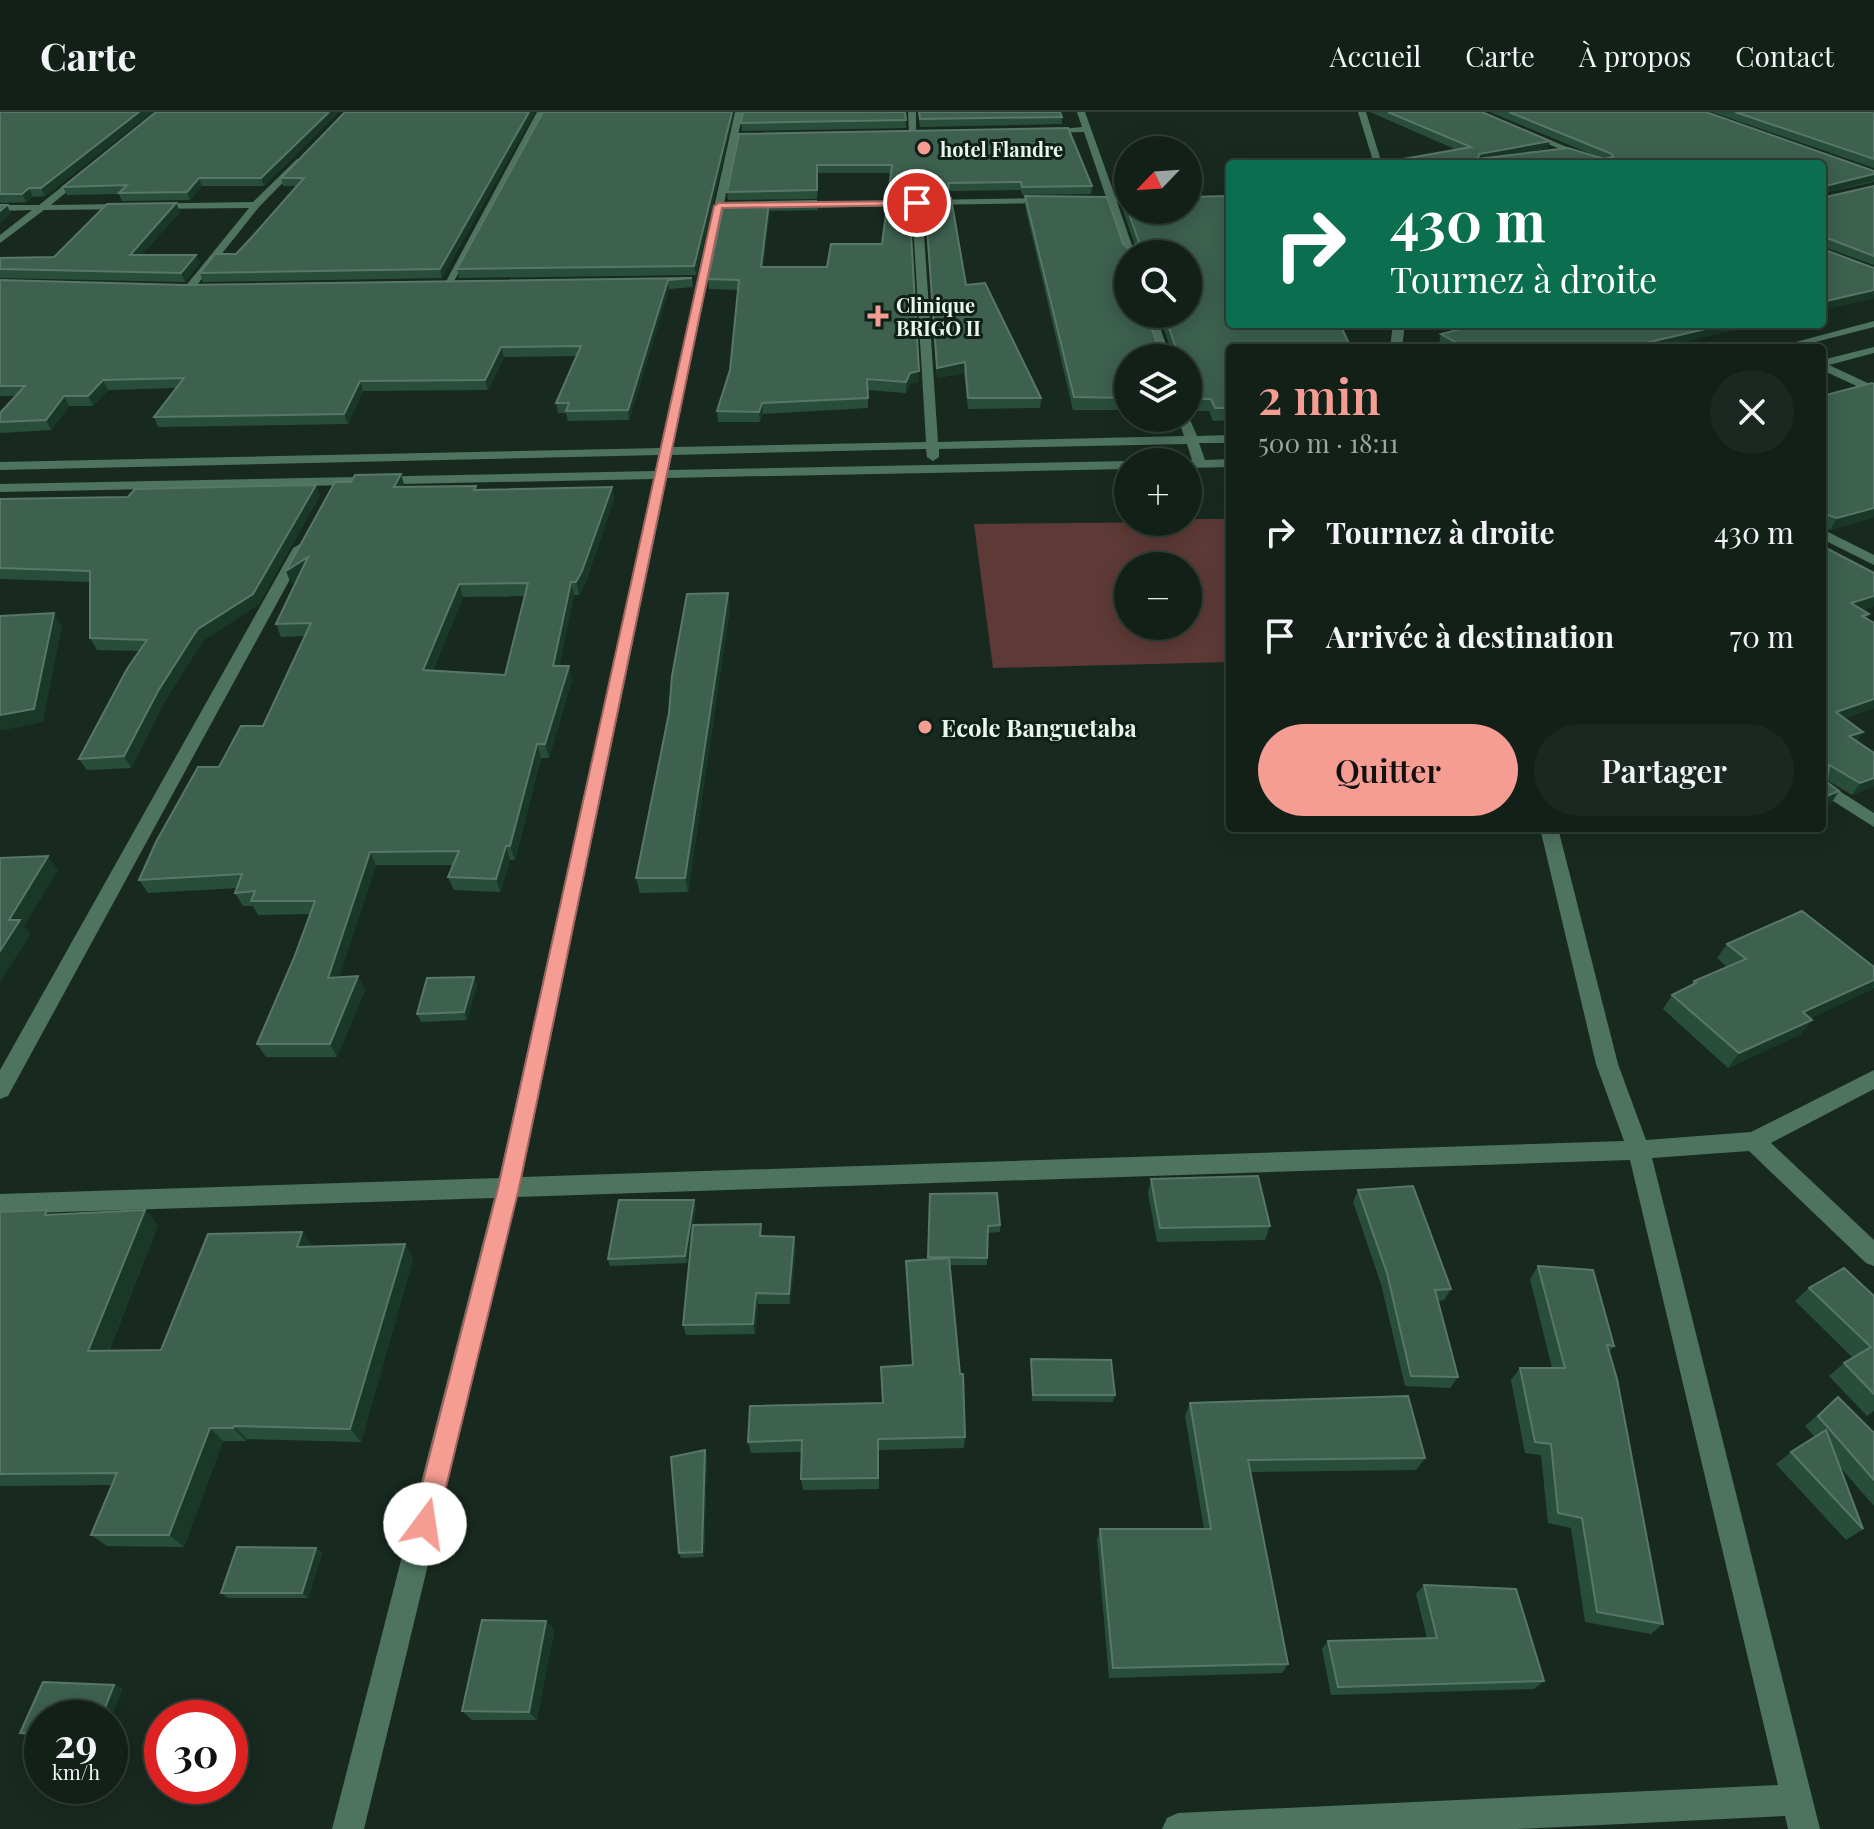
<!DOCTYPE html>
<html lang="fr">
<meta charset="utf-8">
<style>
body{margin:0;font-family:"Playfair Display",serif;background:#1b2821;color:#f1f3f6;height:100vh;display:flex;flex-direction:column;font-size:30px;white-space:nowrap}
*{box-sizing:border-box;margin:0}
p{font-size:26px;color:#9ca3a2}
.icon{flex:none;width:44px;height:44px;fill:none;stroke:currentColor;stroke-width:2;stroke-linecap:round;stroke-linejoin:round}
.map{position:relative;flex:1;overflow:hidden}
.panel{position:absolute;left:1226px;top:232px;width:600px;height:488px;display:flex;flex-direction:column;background:#122018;border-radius:8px;box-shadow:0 4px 20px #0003,0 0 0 2px #313e37}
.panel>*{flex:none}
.top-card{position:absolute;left:1226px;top:48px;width:600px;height:168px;border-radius:8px;box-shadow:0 4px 20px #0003,0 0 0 2px #313e37;background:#0b6e4f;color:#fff;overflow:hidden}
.needle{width:52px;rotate:245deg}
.fabs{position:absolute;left:1114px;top:24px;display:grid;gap:16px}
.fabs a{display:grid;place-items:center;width:88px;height:88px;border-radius:50%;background:#122018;box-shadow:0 4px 20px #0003,0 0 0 2px #313e37;font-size:40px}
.speed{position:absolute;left:24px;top:1588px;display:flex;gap:16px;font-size:40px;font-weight:700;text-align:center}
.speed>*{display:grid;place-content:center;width:104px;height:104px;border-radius:50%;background:#122018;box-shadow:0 4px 20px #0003,0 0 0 2px #313e37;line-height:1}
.speed small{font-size:20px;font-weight:400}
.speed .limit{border:12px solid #d22;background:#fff;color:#111}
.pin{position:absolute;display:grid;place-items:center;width:68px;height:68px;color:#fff;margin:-34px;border:4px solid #fff;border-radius:50%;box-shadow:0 2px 8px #0007}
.me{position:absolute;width:88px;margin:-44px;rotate:14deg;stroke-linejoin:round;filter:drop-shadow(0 0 6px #0008)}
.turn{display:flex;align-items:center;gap:28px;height:168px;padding:0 32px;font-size:36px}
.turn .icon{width:104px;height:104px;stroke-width:2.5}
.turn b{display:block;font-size:56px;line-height:68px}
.round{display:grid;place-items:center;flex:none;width:84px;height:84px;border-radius:42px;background:#1b2821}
.head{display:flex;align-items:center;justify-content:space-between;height:136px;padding:0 32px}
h1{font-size:48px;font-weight:600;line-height:60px;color:#f59c93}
.button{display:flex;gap:16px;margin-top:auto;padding:16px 32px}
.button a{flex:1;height:92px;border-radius:48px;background:#f59c93;color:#111;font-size:32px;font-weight:600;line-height:92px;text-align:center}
.button a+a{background:#1b2821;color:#f1f3f6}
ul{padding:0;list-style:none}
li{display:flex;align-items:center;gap:24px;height:104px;padding:0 32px}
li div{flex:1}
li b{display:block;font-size:30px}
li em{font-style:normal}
header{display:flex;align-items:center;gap:48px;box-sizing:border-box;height:112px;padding:0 40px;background:#122018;border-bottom:2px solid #313e37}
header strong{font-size:38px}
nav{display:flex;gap:44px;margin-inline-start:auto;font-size:28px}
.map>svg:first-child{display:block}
.green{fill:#5d3a36;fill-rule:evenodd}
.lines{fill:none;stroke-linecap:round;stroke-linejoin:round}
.minor{fill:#4e735f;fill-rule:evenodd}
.wall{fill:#284e3b;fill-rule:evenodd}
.shaded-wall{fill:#193828}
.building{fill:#3d604f;stroke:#587768;stroke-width:2;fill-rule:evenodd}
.route{fill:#f59c93;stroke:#9f6560;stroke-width:2}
.poi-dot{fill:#f59c93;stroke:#0e2017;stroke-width:3}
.labels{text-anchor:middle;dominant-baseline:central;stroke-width:6;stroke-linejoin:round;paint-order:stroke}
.far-poi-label{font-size:20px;font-weight:bold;fill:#e9f5ee;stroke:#0e2017;text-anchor:start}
.poi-label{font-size:24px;font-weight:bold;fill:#e9f5ee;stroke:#0e2017;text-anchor:start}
</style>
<header>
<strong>Carte</strong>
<nav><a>Accueil</a><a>Carte</a><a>À propos</a><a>Contact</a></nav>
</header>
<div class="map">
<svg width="1874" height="1717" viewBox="0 0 1874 1717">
<rect width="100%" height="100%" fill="#182a20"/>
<!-- green -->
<path class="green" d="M1188,407H1230V550L993,556L974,412L1188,410ZM1128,454H1188V514H1128Z"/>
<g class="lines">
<!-- minor -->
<g class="minor">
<path d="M537,0H545L452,173L443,175Z"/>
<path d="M735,0H743L673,335L926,330L912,94L792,96L787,93L792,90L1106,85L1084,20L1043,21L1039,19L1082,15L1077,0H1085L1115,84H1128V90H1117L1135,142L1128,145L1125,142L1107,90L922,93L938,330L1184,324L1178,306H1188V303L1197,324L1230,323V331H1199L1205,348L1230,347V355L1188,356V350H1183L1192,348L1187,332L939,337V345L933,349L927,345L926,337L672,343L669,358L1128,349L1132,350H1128V357L667,366L522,1065L1624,1029L1596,952L1540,716H1558L1618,952L1646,1028L1751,1020L1874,958V977L1771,1031L1874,1128V1154L1866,1151L1749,1039L1652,1046L1820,1717H1788L1785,1704L1517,1717H1162L1167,1706L1178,1701L1778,1673L1630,1048L517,1085L364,1717H332L494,1086L0,1102V1082L499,1066L654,367L0,380V372L655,359L659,343L0,358V350L661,336Z"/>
<path d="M908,0H916V24L909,22Z"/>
<path d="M1358,0H1366L1382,52H1374Z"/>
<path d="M1471,0H1482L1608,52H1596Z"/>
<path d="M297,47L304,49L259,95L193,178L184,176L249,96L44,98L0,131V123L32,98L0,99V93H39L82,59L89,61L51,93L253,90Z"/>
<path d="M1145,202H1155L1171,246H1159Z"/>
<path d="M1874,209V215L1792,236H1773Z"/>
<path d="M1393,212H1405L1402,236H1390Z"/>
<path d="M1874,235V241L1829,253L1874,274V282L1822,258V248Z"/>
<path d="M1822,417L1874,443V453L1822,427Z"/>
<path d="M300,432L307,436L8,984L0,987V958L293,436Z"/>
<path d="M1822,668L1874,701V715L1822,682Z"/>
</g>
</g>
<!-- wall -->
<g class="wall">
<path d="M0,0H152L45,84L33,85L26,90L0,91Z"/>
<path d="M339,0L264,74H202L190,88L122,89L119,82L67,83L63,75Z"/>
<path d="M345,0H535L442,166L203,170L200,161L236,142L296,74H283L281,66Z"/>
<path d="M734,0L696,163L459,166L457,157Z"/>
<path d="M905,0L906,16L742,19L741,11Z"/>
<path d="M918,0H1060L1062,5V12L920,15Z"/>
<path d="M1370,0H1482L1548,36L1510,43L1603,47L1490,0H1706L1874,59V70L1823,81L1822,82L1826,85L1874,74V153L1824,135L1825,138L1874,186L1822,198V52H1375L1457,38Z"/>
<path d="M1712,0H1874V56Z"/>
<path d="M739,22L1092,74L1091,82L1022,83L1021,78L949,79V84L889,85L891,61H818L817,87L728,88L727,80Z"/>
<path d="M1025,84L1123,132L1129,137L1135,133L1122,96L1123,85L1230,236V308L1213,309L1209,299H1188V246H1128V298H1073L1025,94ZM1128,142L1188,202H1158L1171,237L1158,235Z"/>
<path d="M817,89L818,98L770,99L763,155L919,270L910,272L906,281L868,278V296L763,302L760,310H718L717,299L730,258L738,178L709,177L708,167L724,91Z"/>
<path d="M176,91L180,100L141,143H196L200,151L185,170L0,166V146L54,145Z"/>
<path d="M925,96L966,173L1041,286L1040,296L968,297L964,261L937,266Z"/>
<path d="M692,166L693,175L669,177L629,308L568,309L566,301H558L556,291L577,244L504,245L488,278L363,279L348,312L158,315L154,305L176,276L108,278L93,294H69L51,318L0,321V301L16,284H0V168L185,173Z"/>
<path d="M1458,212H1760L1656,236H1448L1439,231L1441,222L1465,216Z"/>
<path d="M1874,272V405L1830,418L1823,415L1822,416V284Z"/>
<path d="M405,375L477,378L612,375L614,387L585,472L579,483H574L559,554L572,567L549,646H541L515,748H510L500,780L454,778L448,765L453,753H376L339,865L365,878L337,945H266L257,932L294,846L310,802L258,803L253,794H243L235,781L237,776L148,781L139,768L219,655L263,614L305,524L281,525L276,512L297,468L291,472ZM525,484L505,563L433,559L463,485Z"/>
<path d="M320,383L258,493L204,528L199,535L164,590L131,656L87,658L79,647L140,539L97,538L90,526V470L0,467V387Z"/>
<path d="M1822,434L1874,461V494L1862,497L1869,502L1866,507L1874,511V596L1845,606L1857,629L1874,641V674L1852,683L1827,668V670L1839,679L1831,691L1822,695Z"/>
<path d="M728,481L730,495L688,780L640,781L636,766Z"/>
<path d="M1727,832L1874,855V876L1811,906L1801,922L1728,956L1663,897L1672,883L1690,874L1694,869L1727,855L1717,846Z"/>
<path d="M477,873L467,908L421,910L417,902Z"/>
<path d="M1151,1067L1270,1114L1265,1128L1157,1130L1148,1081Z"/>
<path d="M1358,1078L1451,1177L1444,1188L1438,1189L1458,1265L1450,1276L1405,1274L1381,1172L1353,1090Z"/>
<path d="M930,1082L1000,1113V1120L988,1121L987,1153H950L965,1325L964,1336L879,1338V1377L803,1378L801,1367L802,1340L751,1341L748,1330L883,1291L912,1253L928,1147Z"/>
<path d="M694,1088L696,1095L687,1151L610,1154L608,1147Z"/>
<path d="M0,1100L52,1103L158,1113L109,1239L161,1238L302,1120L313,1135L405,1132L413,1147L361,1330L247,1327L246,1329H223L184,1435L107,1434L91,1423L111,1373L0,1374Z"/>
<path d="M763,1124L794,1125L796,1136L790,1192H758L755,1222L686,1223L683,1213Z"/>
<path d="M1538,1154L1614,1234L1609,1240L1663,1512L1651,1522L1585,1510L1571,1416L1548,1411L1541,1343L1525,1341L1511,1268L1520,1256H1552L1530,1167Z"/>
<path d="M1809,1176L1874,1184V1299L1867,1304L1829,1264L1844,1251L1853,1246L1795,1189Z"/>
<path d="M1031,1247L1115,1283L1113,1290L1032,1289Z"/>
<path d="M1838,1285L1874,1321V1394L1840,1355L1863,1417L1846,1428L1776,1352L1791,1340L1815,1325L1805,1314Z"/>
<path d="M1190,1291L1425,1346L1416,1358L1251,1360L1288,1552L1282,1561L1109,1566L1097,1428L1100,1417H1204L1185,1304Z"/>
<path d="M705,1338L707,1344L704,1445L681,1446L679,1441Z"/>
<path d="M316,1436L322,1441L308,1486H228L221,1481Z"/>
<path d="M1424,1473L1544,1569L1534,1577L1331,1583L1322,1537L1328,1529L1427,1526L1416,1482Z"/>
<path d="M546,1509L554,1518L537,1608H472L462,1599Z"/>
<path d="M43,1570L114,1573L122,1577L110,1608V1606H42V1626L29,1625L20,1621Z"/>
</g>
<!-- shaded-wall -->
<g class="shaded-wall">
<path d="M139,0H152L45,84L41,76Z"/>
<path d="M329,0H339L264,74L261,66Z"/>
<path d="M529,0H535L442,166L440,157Z"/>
<path d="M732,0H734L696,163L694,154Z"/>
<path d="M1550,29L1548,36L1477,49L1479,42Z"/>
<path d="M1874,62L1873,69L1822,81L1825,74Z"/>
<path d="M199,66L202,74L190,88L187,80Z"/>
<path d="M29,76L33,85L26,90L22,82Z"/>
<path d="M769,90L770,99L762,165L761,155Z"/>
<path d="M176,91L180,100L134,152L130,143Z"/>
<path d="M7,93L11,102L0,111V99Z"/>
<path d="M196,143L200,151L185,170L181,161Z"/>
<path d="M668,168L669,177L629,308L628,298Z"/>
<path d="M1874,178V186L1822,198V190Z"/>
<path d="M1727,212H1760L1656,236H1639L1641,232Z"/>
<path d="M501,235L504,245L488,278L485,268Z"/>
<path d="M965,250L964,261L937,266V256Z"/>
<path d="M919,259V270L910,272L906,281V270L910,261Z"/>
<path d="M103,268L108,278L93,294L88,284Z"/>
<path d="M360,269L363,279L348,312L344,302Z"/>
<path d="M64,284L69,294L51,318L46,308Z"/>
<path d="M762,291L763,302L760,310L759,300Z"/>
<path d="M401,362L405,375H394Z"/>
<path d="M316,373L320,383L258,493L204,528L164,590L131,656L124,644L158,579L193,524Z"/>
<path d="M612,375L614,387L585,472L579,483L576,470Z"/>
<path d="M1874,396V405L1830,418L1837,406Z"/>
<path d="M308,445L313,458L291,472L286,459Z"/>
<path d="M571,470L574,483L557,567L553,554Z"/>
<path d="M459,472L463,485L428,571L423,558Z"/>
<path d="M728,481L730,495L688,780L685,766Z"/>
<path d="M1874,484V494L1844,503L1851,491Z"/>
<path d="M54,501L62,514L43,610L0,619V603Z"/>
<path d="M569,554L572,567L549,646L545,632Z"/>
<path d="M1874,587V596L1829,612L1836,600Z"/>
<path d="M1863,620L1855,632L1849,624Z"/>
<path d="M537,632L541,646L515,748L510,734Z"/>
<path d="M1874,666V674L1852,683L1860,671Z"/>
<path d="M1839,679L1831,691L1822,695V686Z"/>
<path d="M506,734L510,748L500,780L496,767Z"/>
<path d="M370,740L376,753L335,879L328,866Z"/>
<path d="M48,744L58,758L24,814L31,822L0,870V839L9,808Z"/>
<path d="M358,864L365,878L337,945L330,932Z"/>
<path d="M474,865L477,873L467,908L464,900Z"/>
<path d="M1874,868L1873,877L1792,915L1803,900Z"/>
<path d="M1812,908L1801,922L1728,956L1739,941Z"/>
<path d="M694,1088L696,1095L687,1151L685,1144Z"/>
<path d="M145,1098L158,1113L103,1253L88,1239Z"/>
<path d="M302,1120L313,1135H297Z"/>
<path d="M794,1125L796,1136L790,1192L789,1182Z"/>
<path d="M405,1132L413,1147L361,1330L350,1317Z"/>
<path d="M756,1181L758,1192L755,1222L753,1212Z"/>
<path d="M234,1314L247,1327L246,1329L233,1316Z"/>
<path d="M210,1316L223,1329L184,1435L169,1423Z"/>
<path d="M705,1338L707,1344L704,1445L702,1440Z"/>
<path d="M316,1436L322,1441L308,1486L302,1481Z"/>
<path d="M546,1509L554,1518L537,1608L529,1600Z"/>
<path d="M114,1573L122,1577L110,1608V1606H101Z"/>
</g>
<!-- building -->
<g class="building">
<path d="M0,0H139L41,76H29L22,82H0Z"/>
<path d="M156,0H329L261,66H199L187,80L119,81L127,73L63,75Z"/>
<path d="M345,0H529L440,157L200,161L215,142H236L252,125L304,66H281Z"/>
<path d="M543,0H732L694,154L457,157Z"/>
<path d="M743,0H905L906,8L741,11Z"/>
<path d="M919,0H1060L1062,5L920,7Z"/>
<path d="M1388,0H1482L1550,29L1479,42L1478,47L1568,36L1604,47L1613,45L1612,42L1509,0H1706L1874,59V62L1825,74L1822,82L1826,85L1874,74V144L1827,126L1823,129L1825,138L1874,156V178L1822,190V52H1375L1471,35Z"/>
<path d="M1735,0H1874V47Z"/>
<path d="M1068,16L1092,74L1022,75L1021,70L948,71L949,76L889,77L892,53H817V78L727,80L739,22Z"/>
<path d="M1025,84L1107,85L1123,132L1129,137L1139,130L1123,85H1128V98H1188V85L1228,84L1230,88V212H1340L1351,236H1230V296H1215L1211,287H1188V246H1128V286L1074,285ZM1128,142H1188V202H1164L1175,233L1173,237L1158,235L1147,202H1128Z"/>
<path d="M951,86L966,173L985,171L1041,286H968L965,250L937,256L925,87Z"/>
<path d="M888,87H909L919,259L910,261L906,270L867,267L868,286L762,291L759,300L717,299L730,258L739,168L708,167L724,91L817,89L769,90L761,155H827L831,132H882Z"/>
<path d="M176,91L130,143H196L181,161L0,157V146L54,145L107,92Z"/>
<path d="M0,93H7L0,99Z"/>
<path d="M692,166L668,168L628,298L566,299L569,291H556L581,234L501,235L485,268L360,269L344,302L154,305L184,266L103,268L88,284H64L46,308L0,310V301L25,274H0V168L185,173Z"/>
<path d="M1475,212H1727L1641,232L1648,236H1466L1441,222L1477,213Z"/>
<path d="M1872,271L1874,272V396L1837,406L1828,403L1825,410H1822V284Z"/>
<path d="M401,362L394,375L476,374L474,378L612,375L582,459L576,470H571L553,554H569L545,632H537L510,734H506L496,767L448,765L459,739L370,740L328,866L358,864L330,932H257L294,846L315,789H251L255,779L235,781L242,762L139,768L156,730L198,655H219L241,614H263L311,511L276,512L308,445L286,459L335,370H351L355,363ZM528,471L505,563L423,558L459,472Z"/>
<path d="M316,373L253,482L198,517L193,524L158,579L124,644L79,647L127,557L147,528L90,526V459L0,456V387L128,385L135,377Z"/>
<path d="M1822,434L1874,461V484L1851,491L1869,502L1862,504L1874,511V587L1836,600L1863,620L1849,624L1874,641V666L1860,671L1829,653L1827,670L1839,679L1822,686Z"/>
<path d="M728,481L685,766H636L669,601L672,564L687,482Z"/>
<path d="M54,501L34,597L0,603V504Z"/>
<path d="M48,744L9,808H20L0,839V746Z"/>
<path d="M1802,799L1874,855V868L1803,900L1812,908L1739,941L1672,883L1696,871L1694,869L1746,847L1727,832Z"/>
<path d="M474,865L464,900L417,902L427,866Z"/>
<path d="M1258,1064L1270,1114L1160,1116L1151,1067Z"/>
<path d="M1413,1074L1451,1177L1435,1178L1458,1265L1411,1264L1387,1161L1358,1078Z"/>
<path d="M997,1081L1000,1113L988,1114L987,1146L928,1145L930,1082Z"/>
<path d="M619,1088H694L685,1144L608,1147Z"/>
<path d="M47,1098L45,1103L145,1098L88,1239L161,1238L208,1122L302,1120L297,1135L405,1132L350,1317L234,1314L233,1316H210L169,1423H91L117,1361L0,1362V1100Z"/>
<path d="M761,1112L760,1124L794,1125L789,1182L756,1181L753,1212L683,1213L693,1113Z"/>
<path d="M949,1146L960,1262H963L965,1325L878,1327V1366L801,1367L802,1328L748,1330L750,1294L883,1291L881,1255L913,1253L906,1149Z"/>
<path d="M1538,1154L1593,1158L1614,1234L1607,1233L1617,1267L1663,1512L1597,1500L1582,1406L1558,1401L1551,1332L1535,1330L1520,1256H1565Z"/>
<path d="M1844,1156L1874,1184V1282L1844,1251L1871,1235L1809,1176Z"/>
<path d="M1031,1247L1111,1248L1115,1283H1033Z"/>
<path d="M1408,1284L1425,1346L1248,1348L1288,1552L1113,1556L1100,1417H1211L1190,1291Z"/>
<path d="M1838,1285L1874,1321V1368L1818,1304Z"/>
<path d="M1826,1318L1863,1417L1791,1340Z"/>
<path d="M705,1338L702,1440L679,1441L671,1345Z"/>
<path d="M237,1435L316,1436L302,1481H221Z"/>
<path d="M1424,1473L1516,1477L1544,1569L1338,1575L1328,1529L1437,1526Z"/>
<path d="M482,1508L546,1509L529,1600L462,1599Z"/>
<path d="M43,1570L114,1573L101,1606H42V1622L20,1621Z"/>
</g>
<!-- route -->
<path class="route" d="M917,89L920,93L722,96L519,1076L437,1412L434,1421L425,1424L416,1421L412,1412L498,1076L714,94L719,91Z"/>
<!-- markers -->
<g class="poi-dot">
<circle cx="924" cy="36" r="8"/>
<path d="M874 192h8v8h8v8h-8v8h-8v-8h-8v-8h8z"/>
<circle cx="925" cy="615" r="8"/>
</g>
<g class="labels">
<!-- far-poi labels -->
<g class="far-poi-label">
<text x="940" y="36">hotel Flandre</text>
<text x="896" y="192">Clinique<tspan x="896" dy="23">BRIGO II</tspan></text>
</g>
<!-- poi labels -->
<g class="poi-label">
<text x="941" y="615">Ecole Banguetaba</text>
</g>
</g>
</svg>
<div class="fabs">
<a><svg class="needle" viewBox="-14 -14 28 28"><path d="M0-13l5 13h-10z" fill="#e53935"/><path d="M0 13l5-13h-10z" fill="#9ca3a2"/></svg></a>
<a><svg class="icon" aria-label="search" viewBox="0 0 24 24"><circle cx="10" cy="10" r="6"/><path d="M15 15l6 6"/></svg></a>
<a><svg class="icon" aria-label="layers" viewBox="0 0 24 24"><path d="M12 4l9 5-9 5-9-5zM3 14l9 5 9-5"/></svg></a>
<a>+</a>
<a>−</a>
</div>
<div class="speed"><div>29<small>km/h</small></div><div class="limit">30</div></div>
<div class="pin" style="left:917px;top:91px;background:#d93025"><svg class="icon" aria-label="arrive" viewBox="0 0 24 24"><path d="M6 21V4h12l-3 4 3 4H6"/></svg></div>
<svg class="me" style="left:425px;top:1412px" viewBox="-20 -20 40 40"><circle r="19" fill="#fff"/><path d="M0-13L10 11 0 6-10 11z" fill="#f59c93"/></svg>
<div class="top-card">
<div class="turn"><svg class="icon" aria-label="right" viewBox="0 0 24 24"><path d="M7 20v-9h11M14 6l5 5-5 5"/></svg><div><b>430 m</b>Tournez à droite</div></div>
</div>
<section class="panel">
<div class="head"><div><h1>2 min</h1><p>500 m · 18:11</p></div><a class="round"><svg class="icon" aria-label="close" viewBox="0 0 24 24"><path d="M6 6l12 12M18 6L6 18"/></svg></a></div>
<ul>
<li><svg class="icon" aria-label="right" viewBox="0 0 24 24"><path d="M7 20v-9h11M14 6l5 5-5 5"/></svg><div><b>Tournez à droite</b></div><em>430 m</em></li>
<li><svg class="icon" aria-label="arrive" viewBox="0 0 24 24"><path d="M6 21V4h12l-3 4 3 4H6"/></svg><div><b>Arrivée à destination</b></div><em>70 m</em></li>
</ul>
<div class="button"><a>Quitter</a><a>Partager</a></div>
</section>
</div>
